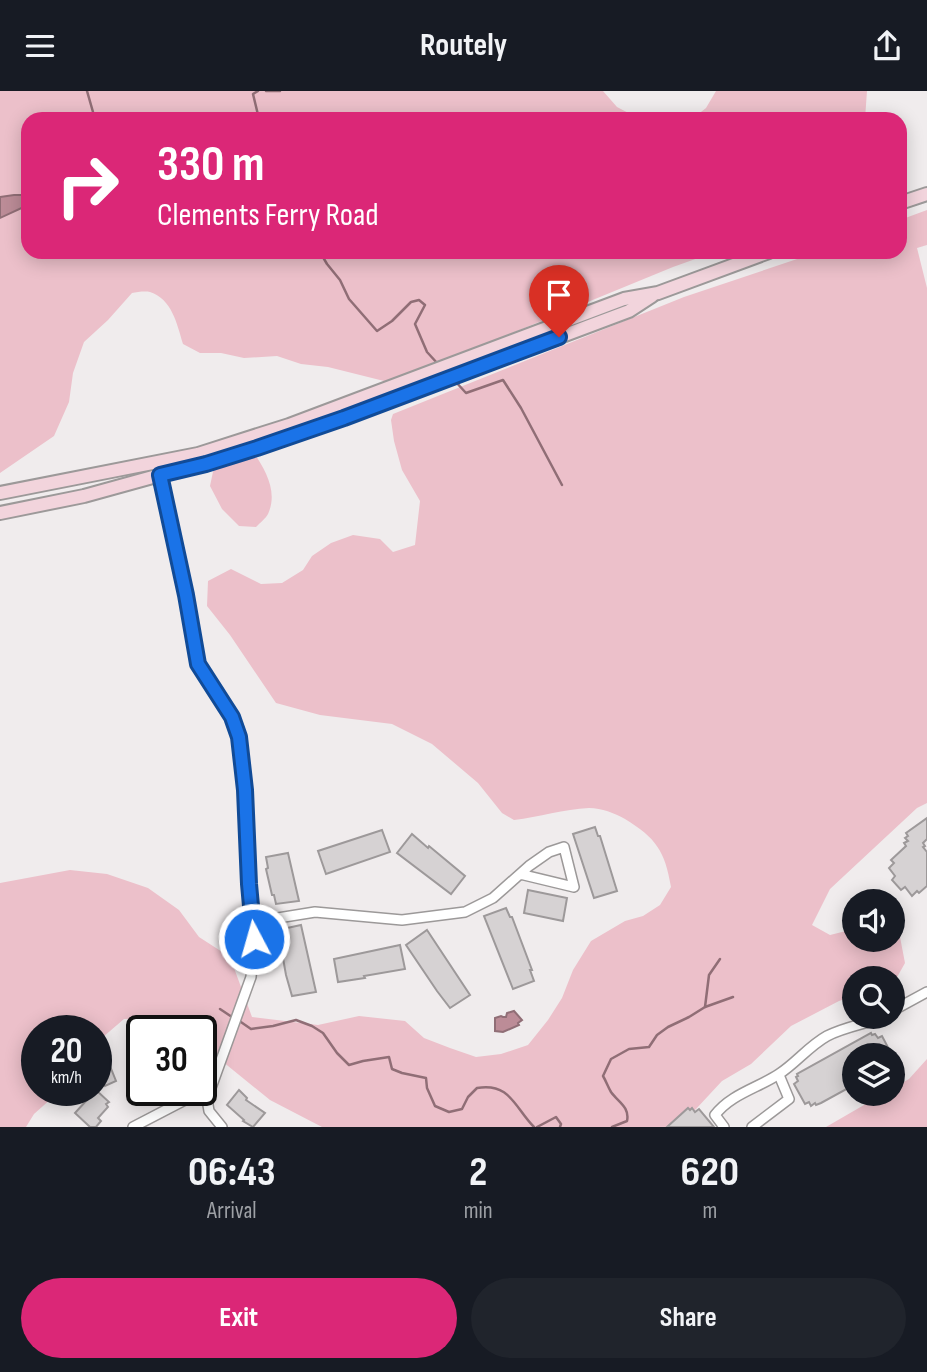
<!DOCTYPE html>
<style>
body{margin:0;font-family:"Sofia Sans Condensed",sans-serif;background:#20242c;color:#f1f3f6;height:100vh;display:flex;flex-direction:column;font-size:26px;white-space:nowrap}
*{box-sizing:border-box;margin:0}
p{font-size:23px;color:#9ea1a6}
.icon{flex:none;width:38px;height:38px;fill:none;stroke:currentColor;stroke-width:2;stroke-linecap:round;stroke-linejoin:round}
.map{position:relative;height:1036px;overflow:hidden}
.details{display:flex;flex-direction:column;background:#171b24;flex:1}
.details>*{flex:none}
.hud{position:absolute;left:21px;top:21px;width:886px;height:147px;border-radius:21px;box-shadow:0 4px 18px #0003;background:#db2777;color:#fff;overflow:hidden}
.buttons{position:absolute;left:842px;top:798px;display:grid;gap:14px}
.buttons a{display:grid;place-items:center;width:63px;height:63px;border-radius:50%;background:#171b24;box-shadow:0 4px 18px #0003;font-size:35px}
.speed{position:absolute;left:21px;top:924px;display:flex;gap:14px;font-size:35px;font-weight:700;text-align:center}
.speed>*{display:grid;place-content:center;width:91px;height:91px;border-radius:50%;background:#171b24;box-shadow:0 4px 18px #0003;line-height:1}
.speed small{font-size:18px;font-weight:400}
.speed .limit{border:4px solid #111;border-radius:10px;background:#fff;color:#111}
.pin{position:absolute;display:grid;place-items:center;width:60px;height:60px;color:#fff;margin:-72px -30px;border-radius:50% 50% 50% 0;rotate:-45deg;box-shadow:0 0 7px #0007}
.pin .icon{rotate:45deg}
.me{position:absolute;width:77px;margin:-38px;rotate:354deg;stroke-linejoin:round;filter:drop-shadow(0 0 5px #0008)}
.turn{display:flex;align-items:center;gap:24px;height:147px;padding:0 21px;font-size:32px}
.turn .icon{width:91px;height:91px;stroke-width:2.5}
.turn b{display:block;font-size:49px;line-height:60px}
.eta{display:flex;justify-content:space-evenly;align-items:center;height:119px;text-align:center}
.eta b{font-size:42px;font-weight:700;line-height:49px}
.button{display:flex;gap:14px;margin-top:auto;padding:14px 21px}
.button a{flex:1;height:80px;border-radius:42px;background:#db2777;color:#fff;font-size:28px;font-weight:700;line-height:80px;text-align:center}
.button a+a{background:#20242c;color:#f1f3f6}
header{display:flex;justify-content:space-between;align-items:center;height:91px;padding:0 21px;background:#171b24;font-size:32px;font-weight:700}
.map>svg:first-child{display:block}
.green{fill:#ecc0ca}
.water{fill:#bc8c97;stroke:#906e76;stroke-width:2}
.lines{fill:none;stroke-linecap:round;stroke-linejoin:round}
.stream{stroke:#906e76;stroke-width:2.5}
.building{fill:#d6d2d3;stroke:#9d999a;stroke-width:2}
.minor-casing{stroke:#9c9999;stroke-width:12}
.secondary-casing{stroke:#9c9999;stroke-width:16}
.minor{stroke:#fff;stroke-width:9}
.secondary{stroke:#f2d4dc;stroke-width:12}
.route-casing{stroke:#114b97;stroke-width:18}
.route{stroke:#1a73e8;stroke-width:12}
</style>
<header><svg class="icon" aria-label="menu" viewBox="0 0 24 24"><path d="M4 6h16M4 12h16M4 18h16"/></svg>Routely<svg class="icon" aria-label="share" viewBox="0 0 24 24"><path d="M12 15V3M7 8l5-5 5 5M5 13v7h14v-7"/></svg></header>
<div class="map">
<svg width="927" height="1036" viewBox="0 0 927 1036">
<rect width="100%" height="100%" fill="#f0eced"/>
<!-- green -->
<g class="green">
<path d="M0,0H603L617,16L640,28H28V104L0,106Z"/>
<path d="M716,0H867L865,28H692L706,17Z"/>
<path d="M28,114V161H715L673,176L400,288L388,291L328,276L301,273L277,265L244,267L221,262H200L183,253C177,233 172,208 150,201C145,200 137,201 132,202L108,229L84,251L73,282L69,311L54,345L0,382V127Z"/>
<path d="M927,119V154L917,157L927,197V712L917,717L830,798L812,834L830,844L854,838V849H892L893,836L900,846L905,872L896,888L893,890L892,887H854V905L839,910L791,935L751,973L722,990L696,1018L672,1036H322L270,1009L201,953V940H183L165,927L124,928L96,952V940H37V999H61L34,1023L26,1036H0V792L70,779L107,783L148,797L179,819L199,846L230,866L252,926L318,934L359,925L405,930L424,947L450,957L476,966L501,963L528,954L548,929L562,907L573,879L591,850L625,830L643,825L660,814L671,796C665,760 656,747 625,728C614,722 602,717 589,717C564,718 539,726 514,729L502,722L478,692L432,653L392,633L320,624L276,612L230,544L207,515L208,490L231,478L261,493L282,492L303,479L312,465L331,452L353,444L380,448L393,461L415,454L420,410L402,379L394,350L391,329L393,323L684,206L818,161H900V129Z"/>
<path d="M254,362C266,380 278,401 268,423C266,427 260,432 256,436L239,435L222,418L210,395L214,376Z"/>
<path d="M927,968V1036H826L883,1003H892L893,997L909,988Z"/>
</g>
<!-- water -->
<g class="water">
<path d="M14,104H28V114L0,127V106Z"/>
<path d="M514,920L522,929L518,932L519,934L503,941L495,940V927L501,925L503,926H506L507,922Z"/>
</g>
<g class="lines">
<!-- stream -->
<g class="stream">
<path d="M87,0L95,28"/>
<path d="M258,0L253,3L259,28"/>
<path d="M266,0H280"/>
<path d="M320,161L327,173L340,189L349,208L377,240L392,230L411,211L419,209L425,214L415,233L427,261L438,273"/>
<path d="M455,290L466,302L503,289L521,317L562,394"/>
<path d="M705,916L709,884L720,868"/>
<path d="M220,918L232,926"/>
<path d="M238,929L251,938L273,935L296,929L312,935L323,942L337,962L349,974L363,970L389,966L392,978L402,982L426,987L427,997L435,1015L449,1021L462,1018L468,1006L477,997C510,991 515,1017 534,1036"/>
<path d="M537,1036L556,1026L561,1033L560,1036"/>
<path d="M612,1036L627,1030C630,1016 618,1011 611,1001C608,996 606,990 603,985L611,968L629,958L649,956L657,944L668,936L689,926L705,916L733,906"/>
</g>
</g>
<!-- building -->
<g class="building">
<path d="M927,727V748L923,752L925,755L923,756L927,761V795L919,802L917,800L912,805L905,796L901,799L892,789L895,785L889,777L894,772L891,769L906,755L904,752L908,750L905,747L908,745L906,742Z"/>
<path d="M595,736L598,745H600L617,800L594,807L573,743Z"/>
<path d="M382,739L390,761L326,783L318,760Z"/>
<path d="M412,743L428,757L429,755L465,785L451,803L397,762Z"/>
<path d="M288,762L299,810L276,813L274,804H272L266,778L268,777L266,766Z"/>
<path d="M528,799L567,807L563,830L524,822Z"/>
<path d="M506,817L510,826H512L532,879H530L534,890L513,898L484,825Z"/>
<path d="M301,834L316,901L292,905L286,884L278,839Z"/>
<path d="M427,839L470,904L450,917L437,900L406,854Z"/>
<path d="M400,854L405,878L364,885L365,887L338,891L334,868Z"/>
<path d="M871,942L872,944L875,943L878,947L882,945L892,964H854V994L821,1012L816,1014L815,1012L811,1015L809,1011L805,1013L794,993L798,990L796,986L798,985L797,983Z"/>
<path d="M142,971V991L136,994L128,977Z"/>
<path d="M110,975L116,990L105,995L98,979Z"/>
<path d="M96,999L109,1011L106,1013L108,1016L98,1027L101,1030L96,1036H90L75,1022Z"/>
<path d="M239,999L247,1007L246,1009L265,1022L253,1036L243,1030L244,1029L227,1014Z"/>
<path d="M688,1017L690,1019L692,1017L695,1021L699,1018L714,1036H667Z"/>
</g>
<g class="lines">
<!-- minor casing -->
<g class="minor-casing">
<g id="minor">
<path d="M160,384L186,504L198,573L232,626L239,646L245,699L249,793L254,848L251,886L207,1008L209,1020L222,1036"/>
<path d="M253,831L315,821L402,829L465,821L493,807L529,775L549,761L564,756L574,796L520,783"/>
<path d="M892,920L927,901"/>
<path d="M133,1036L185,1009L207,1008"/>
<path d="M724,1036L715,1024C731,1003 758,997 779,983C796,972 809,955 827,945C844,936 865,933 884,926"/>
<path d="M752,1036L789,1008L779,984"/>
</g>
</g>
<!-- secondary casing -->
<g class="secondary-casing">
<g id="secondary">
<path d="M900,112L927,103"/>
<path d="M0,402L198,363L289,334L624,208L658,202L769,161"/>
<path d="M0,422L84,405L160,384L206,373L257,357L344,327L629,220L652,205"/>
</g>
</g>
<!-- minor -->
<use href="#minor" class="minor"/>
<!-- secondary -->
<use href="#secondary" class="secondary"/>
</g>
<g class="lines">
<!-- route casing -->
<g class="route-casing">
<path id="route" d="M254,848L249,793L245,699L239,646L232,626L198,573L186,504L160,384L206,373L257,357L344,327L559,246"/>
</g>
<!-- route -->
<use href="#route" class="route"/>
</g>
</svg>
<div class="buttons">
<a><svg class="icon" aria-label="sound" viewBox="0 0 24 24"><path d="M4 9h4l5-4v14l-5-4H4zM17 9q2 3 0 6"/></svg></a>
<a><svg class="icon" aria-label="search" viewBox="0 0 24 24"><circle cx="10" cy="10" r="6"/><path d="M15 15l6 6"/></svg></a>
<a><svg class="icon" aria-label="layers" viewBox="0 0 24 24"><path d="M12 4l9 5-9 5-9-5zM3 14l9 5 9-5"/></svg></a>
</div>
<div class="speed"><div>20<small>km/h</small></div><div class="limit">30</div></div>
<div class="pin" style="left:559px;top:246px;background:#d93025"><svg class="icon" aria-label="arrive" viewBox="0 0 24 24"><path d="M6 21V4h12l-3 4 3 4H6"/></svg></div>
<svg class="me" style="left:254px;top:848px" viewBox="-20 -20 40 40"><circle r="17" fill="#1a73e8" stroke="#fff" stroke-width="3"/><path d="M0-11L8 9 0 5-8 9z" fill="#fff"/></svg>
<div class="hud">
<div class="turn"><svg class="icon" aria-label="right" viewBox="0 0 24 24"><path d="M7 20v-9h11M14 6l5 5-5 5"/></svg><div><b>330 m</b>Clements Ferry Road</div></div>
</div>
</div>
<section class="details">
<div class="eta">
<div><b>06:43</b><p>Arrival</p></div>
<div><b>2</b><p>min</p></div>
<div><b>620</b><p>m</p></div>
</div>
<div class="button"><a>Exit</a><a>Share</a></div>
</section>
